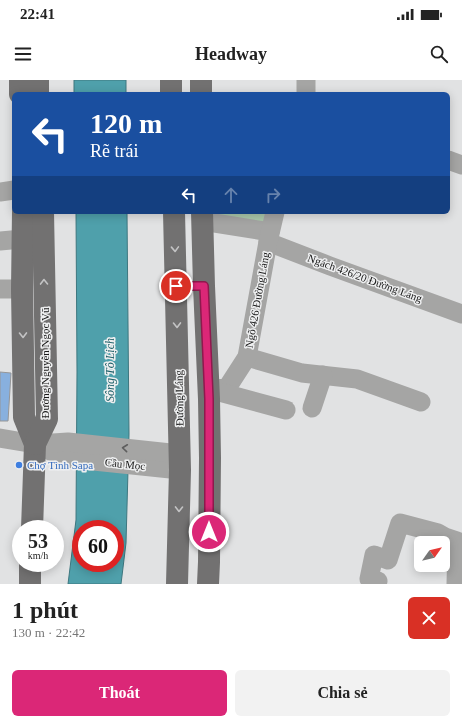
<!DOCTYPE html>
<html lang="vi">
<meta charset="utf-8">
<style>
body{margin:0;font-family:Georgia,serif;background:#f2f2f2;color:#222;height:100vh;display:flex;flex-direction:column;font-size:15px;white-space:nowrap}
*{box-sizing:border-box;margin:0}
p{font-size:13px;color:#767676}
.icon{flex:none;width:22px;height:22px;fill:none;stroke:currentColor;stroke-width:2;stroke-linecap:round;stroke-linejoin:round}
.map{position:relative;height:504px;overflow:hidden}
.side{display:flex;flex-direction:column;background:#fff;flex:1}
.side>*{flex:none}
.banner{position:absolute;left:12px;top:12px;width:438px;height:122px;border-radius:6px;box-shadow:0 2px 10px #0003;background:#1a4fa0;color:#fff;overflow:hidden}
.needle{width:26px;rotate:56deg}
.fabs{position:absolute;left:414px;top:456px;display:grid;gap:8px}
.fabs a{display:grid;place-items:center;width:36px;height:36px;border-radius:6px;background:#fff;box-shadow:0 2px 10px #0003;font-size:20px}
.speed{position:absolute;left:12px;top:440px;display:flex;gap:8px;font-size:20px;font-weight:700;text-align:center}
.speed>*{display:grid;place-content:center;width:52px;height:52px;border-radius:50%;background:#fff;box-shadow:0 2px 10px #0003;line-height:1}
.speed small{font-size:10px;font-weight:400}
.speed .limit{border:6px solid #d22;background:#fff;color:#111}
.pin{position:absolute;display:grid;place-items:center;width:34px;height:34px;color:#fff;margin:-17px;border:2px solid #fff;border-radius:50%;box-shadow:0 1px 4px #0007}
.me{position:absolute;width:44px;margin:-22px;rotate:0deg;stroke-linejoin:round;filter:drop-shadow(0 0 3px #0008)}
.turn{display:flex;align-items:center;gap:14px;height:84px;padding:0 12px;font-size:18px}
.turn .icon{width:52px;height:52px;stroke-width:2.5}
.turn b{display:block;font-size:28px;line-height:34px}
.lanes{display:flex;align-items:center;height:38px;padding:0 12px;background:#0003;justify-content:center;gap:20px;direction:ltr}
.lanes .off{opacity:.35}
.round{display:grid;place-items:center;flex:none;width:42px;height:42px;border-radius:6px;background:#f2f2f2}
.overview{display:flex;align-items:center;justify-content:space-between;height:68px;padding:0 12px}
h1{font-size:24px;font-weight:800;line-height:30px}
.button{display:flex;gap:8px;margin-top:auto;padding:8px 12px}
.button a{flex:1;height:46px;border-radius:6px;background:#db2777;color:#fff;font-size:16px;font-weight:800;line-height:46px;text-align:center}
.button a+a{background:#f2f2f2;color:#222}
.status{display:flex;justify-content:space-between;align-items:center;height:28px;padding:0 20px;background:#fff;direction:ltr}
.status svg{height:11px;fill:currentColor}
header{display:flex;justify-content:space-between;align-items:center;height:52px;padding:0 12px;background:#fff;font-size:18px;font-weight:800}
.map>svg:first-child{display:block}
.green{fill:#abc8ab}
.water{fill:#4fa0ab;stroke:#3e777f;fill-rule:evenodd}
.building{fill:#88b0de;stroke:#969697}
.lines{fill:none;stroke-linecap:round;stroke-linejoin:round}
.minor{stroke:#a5a5a4;stroke-width:19}
.major{stroke:#727171;stroke-width:22}
.oneway{stroke:#c3c3c4}
.oneway2{stroke:#5e5e5e}
.route-casing{stroke:#8e194d;stroke-width:10}
.route{stroke:#db2777;stroke-width:7}
.shop-dot{fill:#3f7fe0;stroke:#eeeff0;stroke-width:1.5}
.labels{text-anchor:middle;dominant-baseline:central;stroke-width:3;stroke-linejoin:round;paint-order:stroke}
.street-label{font-size:11px;fill:#181818;stroke:#eeeff0}
.shop-label{font-size:11px;fill:#366cbe;stroke:#eeeff0;text-anchor:start}
.water-label{font-size:12px;font-style:italic;fill:#1f6069;stroke:#eeeff0}
</style>
<div class="status"><b>22:41</b><svg viewBox="0 0 49 12"><path d="M0 12V9h3v3zM5 12V6h3v6zM10 12V3h3v9zM15 12V0h3v12zM26 1h20v11H26zM47 4h2v5h-2z"/></svg></div>
<header><svg class="icon" aria-label="menu" viewBox="0 0 24 24"><path d="M4 6h16M4 12h16M4 18h16"/></svg>Headway<svg class="icon" aria-label="search" viewBox="0 0 24 24"><circle cx="10" cy="10" r="6"/><path d="M15 15l6 6"/></svg></header>
<div class="map">
<svg width="462" height="504" viewBox="0 0 462 504">
<rect width="100%" height="100%" fill="#e1e2e3"/>
<!-- green -->
<path class="green" d="M219,132H278L274,148L220,139Z"/>
<!-- water -->
<g class="water">
<rect x="74" y="0" width="52" height="14"/>
<path d="M76,132H127L129,354L126,463L121,504H68L76,440L77,292ZM81,449H115V483H81Z"/>
</g>
<!-- building -->
<path class="building" d="M0,292L11,293L8,341H0Z"/>
<g class="lines">
<!-- minor -->
<g class="minor">
<path d="M306,14V0"/>
<path d="M448,80L462,85"/>
<path d="M0,112L14,110"/>
<path d="M202,141L270,152"/>
<path d="M0,161L22,159"/>
<path d="M268,162L330,186L462,234"/>
<path d="M0,209H22"/>
<path d="M247,277L302,293L357,299L421,322"/>
<path d="M208,309L227,308L247,277L268,162L275,132"/>
<path d="M212,310L286,330"/>
<path d="M312,328L323,295"/>
<path d="M0,358L35,364L65,378L180,390"/>
<path d="M38,364L68,362L180,374"/>
<path d="M377,504L378,501L369,499L374,475L388,480L400,443L438,453L445,457L457,461L456,504"/>
</g>
<!-- major -->
<g class="major">
<path d="M20,0V14"/>
<path d="M38,0V14"/>
<path d="M171,0V14"/>
<path d="M201,0V14"/>
<path d="M23,132L22,209L24,337L35,364L32,449"/>
<path d="M174,132L180,390L177,504"/>
<path d="M202,132L204,206L209,319L210,378L209,482L208,504"/>
<path d="M35,364L47,339L43,132"/>
<path d="M30,504V483"/>
</g>
</g>
<!-- one-way arrows -->
<defs><path id="oneway-chevron" d="M-2-3.5L2.5 0L-2 3.5" fill="none" stroke-width="1.6" stroke-linecap="round" stroke-linejoin="round"/></defs>
<g class="oneway">
<use href="#oneway-chevron" transform="translate(175 169) rotate(88)"/>
<use href="#oneway-chevron" transform="translate(44 202) rotate(-91)"/>
<use href="#oneway-chevron" transform="translate(177 245) rotate(89)"/>
<use href="#oneway-chevron" transform="translate(23 255) rotate(89)"/>
<use href="#oneway-chevron" transform="translate(179 429) rotate(91)"/>
</g>
<use class="oneway2" href="#oneway-chevron" transform="translate(125 368) rotate(-174)"/>
<g class="lines">
<!-- route casing -->
<g class="route-casing">
<path id="route" d="M176,206H204L209,319V452"/>
</g>
<!-- route -->
<use href="#route" class="route"/>
</g>
<!-- markers -->
<circle class="shop-dot" cx="19" cy="385" r="4"/>
<g class="labels">
<!-- street labels -->
<g class="street-label">
<text transform="translate(365 198) rotate(20)">Ngách 426/20 Đường Láng</text>
<text transform="translate(257 220) rotate(-80)">Ngõ 426 Đường Láng</text>
<text transform="translate(45 283) rotate(-90)">Đường Nguyễn Ngọc Vũ</text>
<text transform="translate(179 318) rotate(-91)">Đường Láng</text>
<text transform="translate(125 384) rotate(6)">Cầu Mọc</text>
</g>
<!-- shop labels -->
<g class="shop-label">
<text x="27" y="385">Chợ Tình Sapa</text>
</g>
<!-- water labels -->
<g class="water-label">
<text transform="translate(110 290) rotate(-90)">Sông Tô Lịch</text>
</g>
</g>
</svg>
<div class="fabs">
<a><svg class="needle" viewBox="-14 -14 28 28"><path d="M0-13l5 13h-10z" fill="#e53935"/><path d="M0 13l5-13h-10z" fill="#767676"/></svg></a>
</div>
<div class="speed"><div>53<small>km/h</small></div><div class="limit">60</div></div>
<div class="pin" style="left:176px;top:206px;background:#d93025"><svg class="icon" aria-label="arrive" viewBox="0 0 24 24"><path d="M6 21V4h12l-3 4 3 4H6"/></svg></div>
<svg class="me" style="left:209px;top:452px" viewBox="-20 -20 40 40"><circle r="17" fill="#db2777" stroke="#fff" stroke-width="3"/><path d="M0-11L8 9 0 5-8 9z" fill="#fff"/></svg>
<div class="banner">
<div class="turn"><svg class="icon" aria-label="left" viewBox="0 0 24 24"><path d="M17 20v-9H6M10 6l-5 5 5 5"/></svg><div><b>120 m</b>Rẽ trái</div></div>
<div class="lanes"><svg class="icon" aria-label="left" viewBox="0 0 24 24"><path d="M17 20v-9H6M10 6l-5 5 5 5"/></svg><svg class="icon off" aria-label="ahead" viewBox="0 0 24 24"><path d="M12 20V5M6 11l6-6 6 6"/></svg><svg class="icon off" aria-label="right" viewBox="0 0 24 24"><path d="M7 20v-9h11M14 6l5 5-5 5"/></svg></div>
</div>
</div>
<section class="side">
<div class="overview"><div><h1>1 phút</h1><p>130 m · 22:42</p></div><a class="round" style="background:#d93025;color:#fff"><svg class="icon" aria-label="close" viewBox="0 0 24 24"><path d="M6 6l12 12M18 6L6 18"/></svg></a></div>
<div class="button"><a>Thoát</a><a>Chia sẻ</a></div>
</section>
